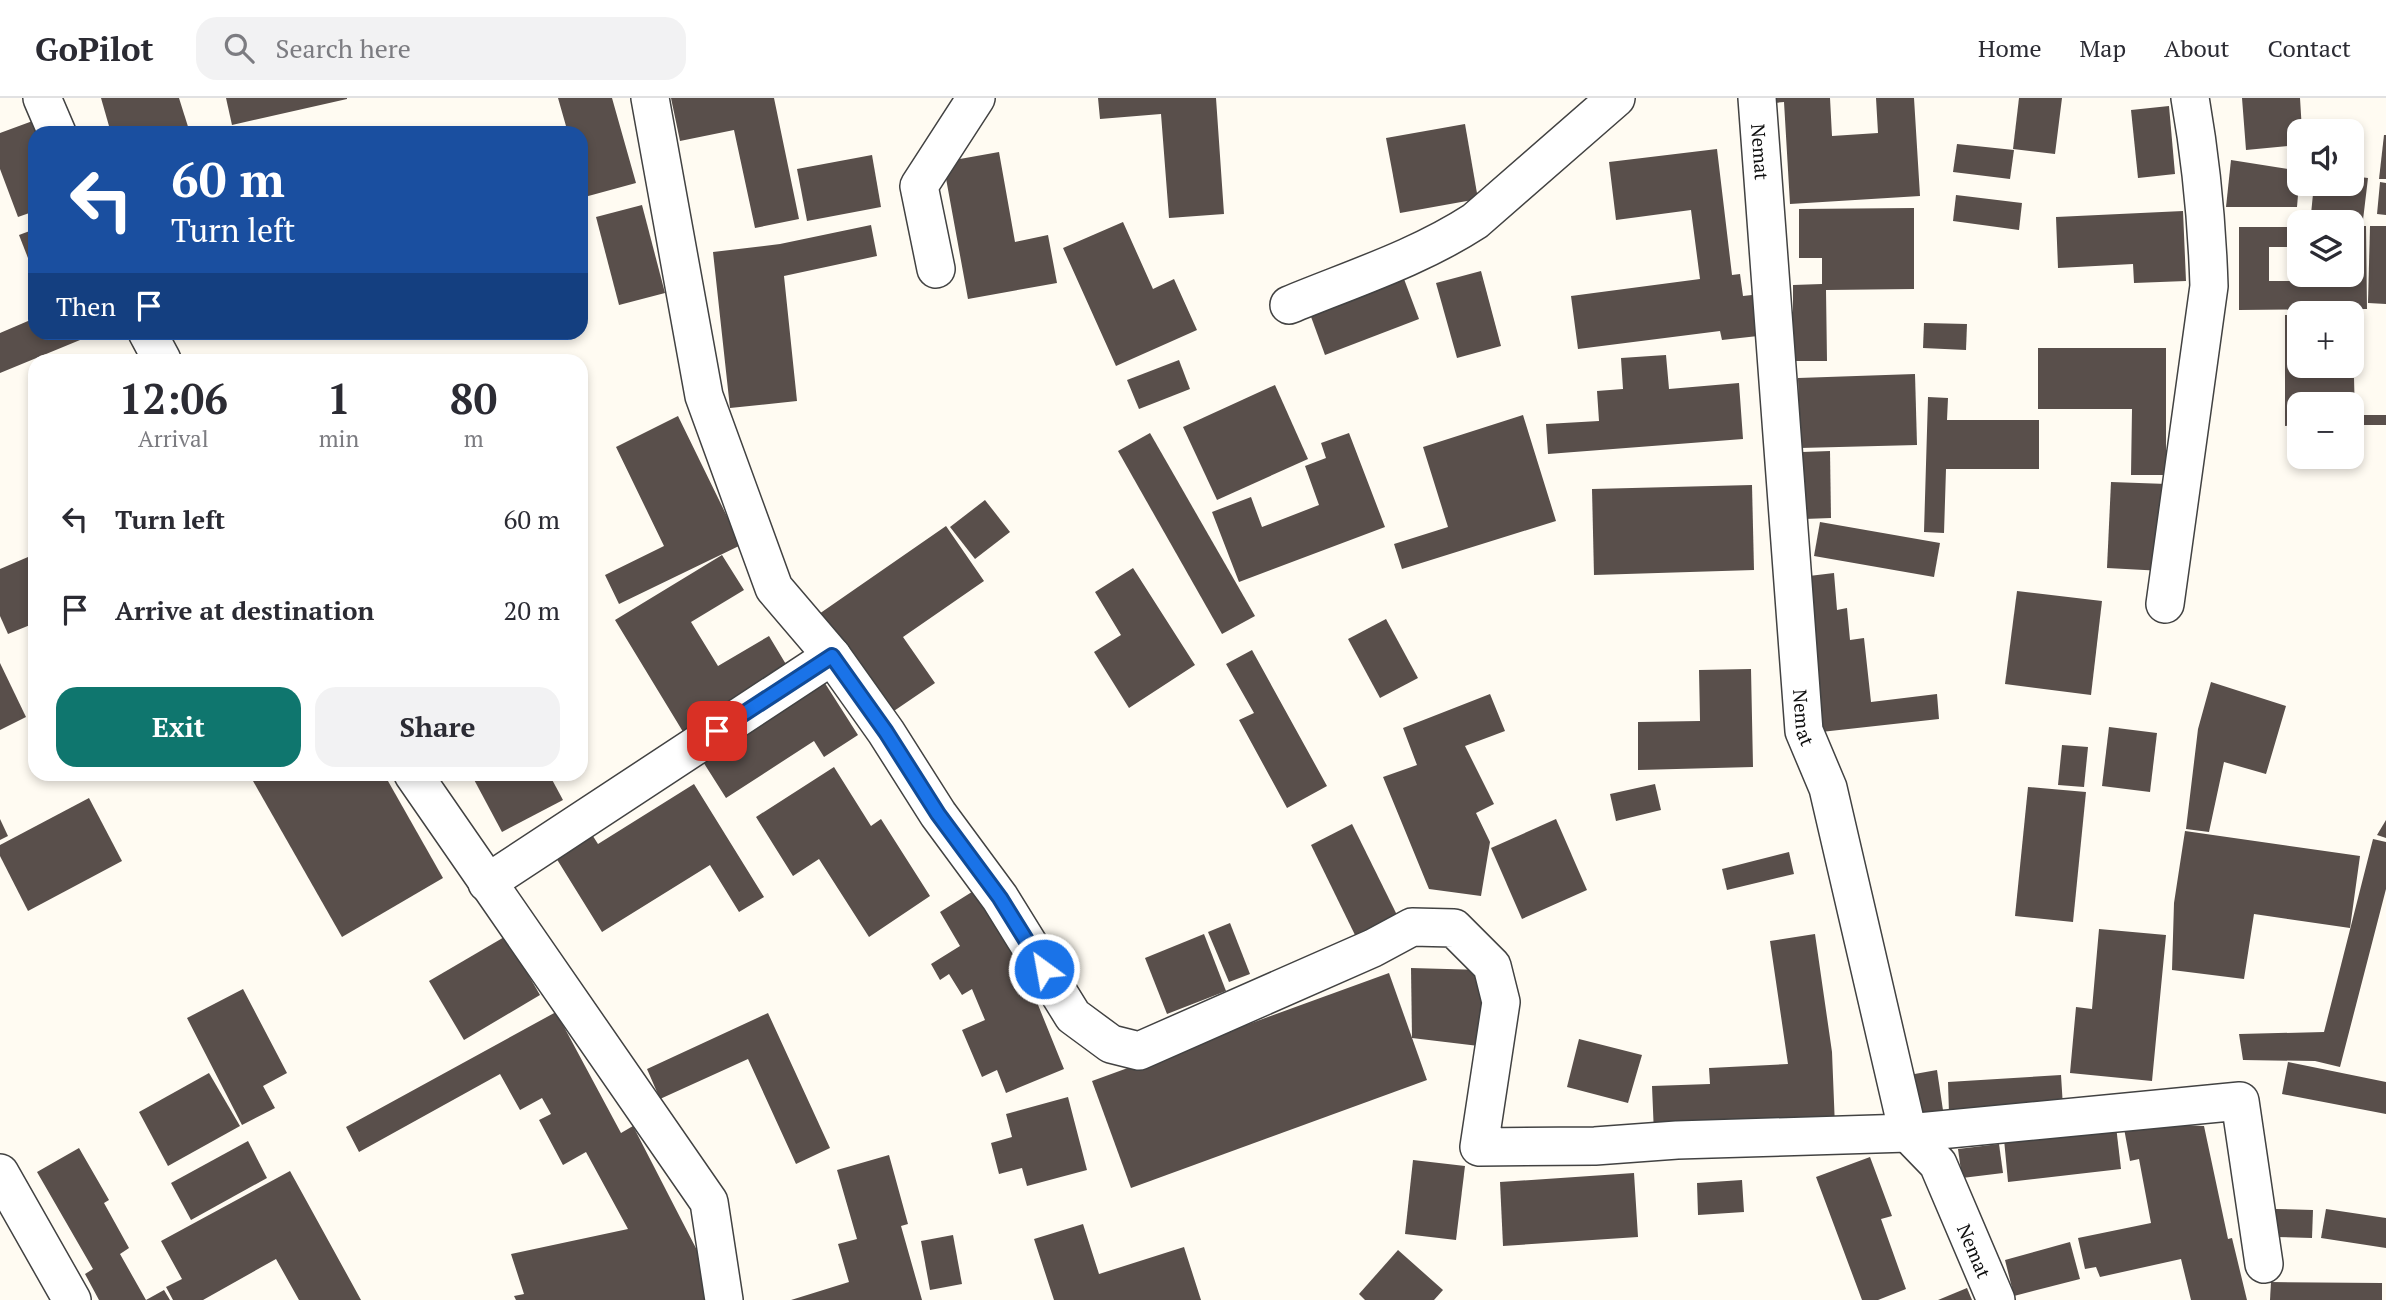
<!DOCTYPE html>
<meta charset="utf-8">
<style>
body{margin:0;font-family:"PT Serif",serif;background:#f2f2f3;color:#2b2b33;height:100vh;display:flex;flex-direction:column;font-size:26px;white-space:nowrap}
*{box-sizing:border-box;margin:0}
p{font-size:23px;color:#7c7c81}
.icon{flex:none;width:38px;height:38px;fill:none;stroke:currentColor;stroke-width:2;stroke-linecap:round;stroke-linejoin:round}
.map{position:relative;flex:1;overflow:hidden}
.drawer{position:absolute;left:28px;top:256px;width:560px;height:427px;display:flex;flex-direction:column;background:#fff;border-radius:21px;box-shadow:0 4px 10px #0003}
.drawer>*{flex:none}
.top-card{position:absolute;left:28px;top:28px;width:560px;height:214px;border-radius:21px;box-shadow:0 4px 10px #0003;background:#1a4fa0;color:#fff;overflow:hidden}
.buttons{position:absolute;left:2287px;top:21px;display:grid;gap:14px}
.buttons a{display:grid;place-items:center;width:77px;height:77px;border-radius:14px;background:#fff;box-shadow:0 4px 10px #0003;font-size:35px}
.pin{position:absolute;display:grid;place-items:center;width:60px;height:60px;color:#fff;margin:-30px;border-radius:14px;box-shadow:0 4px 10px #0006}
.me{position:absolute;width:77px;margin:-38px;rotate:328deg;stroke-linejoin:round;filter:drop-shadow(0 0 5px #0008)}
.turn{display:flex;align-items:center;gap:24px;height:147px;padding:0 28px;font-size:32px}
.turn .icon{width:91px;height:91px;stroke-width:2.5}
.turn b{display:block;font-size:49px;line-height:60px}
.then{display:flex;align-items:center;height:66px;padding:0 28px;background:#0003;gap:14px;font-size:26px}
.eta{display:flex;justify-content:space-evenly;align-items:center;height:119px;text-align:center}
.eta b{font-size:42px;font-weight:700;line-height:49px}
.button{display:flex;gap:14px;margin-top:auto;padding:14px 28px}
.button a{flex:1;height:80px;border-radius:21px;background:#0f766e;color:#fff;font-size:28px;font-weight:700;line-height:80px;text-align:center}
.button a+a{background:#f2f2f3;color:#2b2b33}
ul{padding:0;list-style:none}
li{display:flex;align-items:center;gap:21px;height:91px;padding:0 28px}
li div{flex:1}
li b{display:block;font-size:26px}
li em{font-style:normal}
header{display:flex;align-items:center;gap:42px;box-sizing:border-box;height:98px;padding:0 35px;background:#fff;border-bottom:2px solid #e1e1e2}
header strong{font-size:33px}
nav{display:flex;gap:38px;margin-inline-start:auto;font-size:24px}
.search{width:490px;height:63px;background:#f2f2f3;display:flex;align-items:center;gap:18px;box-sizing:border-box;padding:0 24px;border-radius:21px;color:#7c7c81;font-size:26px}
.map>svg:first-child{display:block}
.building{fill:#594f4b}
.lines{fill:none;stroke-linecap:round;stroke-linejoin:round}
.minor-casing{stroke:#424242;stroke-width:40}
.minor{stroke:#fff;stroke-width:37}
.route-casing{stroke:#114b97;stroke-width:18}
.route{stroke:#1a73e8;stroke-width:12}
.labels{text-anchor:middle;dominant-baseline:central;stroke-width:7;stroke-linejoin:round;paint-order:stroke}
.street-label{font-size:19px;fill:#0f0f0f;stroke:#fff}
</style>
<header>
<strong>GoPilot</strong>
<div class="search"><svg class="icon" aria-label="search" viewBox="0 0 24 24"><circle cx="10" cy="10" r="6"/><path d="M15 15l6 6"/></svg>Search here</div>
<nav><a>Home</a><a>Map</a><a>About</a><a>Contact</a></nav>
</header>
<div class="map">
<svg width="2386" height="1202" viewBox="0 0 2386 1202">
<rect width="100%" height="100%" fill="#fffbf2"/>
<!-- building -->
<g class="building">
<path d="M101,0H179L190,35H111Z"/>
<path d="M226,0H347V1L232,27Z"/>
<path d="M558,0H612L636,85L581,100V35H568Z"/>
<path d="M671,0H774L799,121L755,130L734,32L680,43Z"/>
<path d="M1098,0H1216L1224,116L1169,120L1161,16L1100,21Z"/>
<path d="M1773,0H1830L1832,38L1878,35L1876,0H1914L1920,98L1790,106L1784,4L1774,5Z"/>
<path d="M2019,0H2062L2055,56L2013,51Z"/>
<path d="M2242,0H2300L2302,33H2300V47L2246,52Z"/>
<path d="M2169,8L2175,76L2138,80L2131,12Z"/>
<path d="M38,21L43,35H35V113L18,119L0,71V35Z"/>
<path d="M1465,26L1478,101L1400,115L1386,40Z"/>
<path d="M2384,37H2386V81H2379Z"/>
<path d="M1957,46L2014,52L2010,81L1953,74Z"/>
<path d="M1717,51L1732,177L1740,176L1743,198L1752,197L1758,238L1722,242L1720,233L1578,251L1571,198L1700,181L1691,112L1616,122L1609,64Z"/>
<path d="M999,54L1015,144L1048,137L1057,185L968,201L943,64Z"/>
<path d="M872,57L881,109L807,123L797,71Z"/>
<path d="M2231,62L2300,73L2297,109H2226Z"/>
<path d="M2352,78L2368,80L2363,122L2311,116L2314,86H2352Z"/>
<path d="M2380,84L2386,85V117L2377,116Z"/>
<path d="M1956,97L2022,105L2019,132L1953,123Z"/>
<path d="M642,107L665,195L619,207L596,119Z"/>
<path d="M1914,110V191L1826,192L1827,263H1793V187L1822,186V160H1799V111Z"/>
<path d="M2183,113L2186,183L2134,185L2133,166L2058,170L2056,119Z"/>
<path d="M1123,124L1153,191L1174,181L1197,232L1116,268L1063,150Z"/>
<path d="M871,127L877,158L784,178L797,303L730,310L713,154L780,146Z"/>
<path d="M2352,128H2366L2367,211L2239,212V129H2300V149H2269V183H2302V177H2352Z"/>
<path d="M2370,128H2386V206L2368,205Z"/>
<path d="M35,131V178L19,137Z"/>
<path d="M1481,173L1501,248L1457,260L1436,185Z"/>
<path d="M1404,181L1419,221L1325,257L1310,216Z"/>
<path d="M2285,217H2300V268H2346V280H2354L2355,317H2386V327H2352V306H2300V327L2285,328Z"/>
<path d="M35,220V234L97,235L0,275V235Z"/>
<path d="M1924,225L1967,226L1966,252L1923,250Z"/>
<path d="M2038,250H2166V377H2131L2132,311H2038Z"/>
<path d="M1666,257L1669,291L1739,285L1743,341L1548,356L1546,326L1599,323L1597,293L1623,291L1621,260Z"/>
<path d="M1179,262L1190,291L1139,311L1127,282Z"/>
<path d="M1915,276L1917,347L1800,350L1798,280Z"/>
<path d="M1275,287L1308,361L1217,402L1183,329Z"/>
<path d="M1928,299L1948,300L1947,322H2039V371H1946L1944,435L1924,434Z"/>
<path d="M1523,317L1556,423L1402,471L1394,446L1448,429L1423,349Z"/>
<path d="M678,318L741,447L619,506L605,477L664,448L616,349Z"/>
<path d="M1150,335L1255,518L1222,536L1118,353Z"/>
<path d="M1349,335L1385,429L1239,484L1212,414L1251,399L1262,429L1319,407L1305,368L1326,360L1321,345Z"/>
<path d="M1830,353L1831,420L1804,421L1802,354Z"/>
<path d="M2111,384L2167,386L2163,473L2107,470Z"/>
<path d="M1752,387L1754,472L1594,477L1592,391Z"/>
<path d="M985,402L1010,434L975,461L950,429Z"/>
<path d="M1820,424L1940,445L1934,479L1814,458Z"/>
<path d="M946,428L984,483L903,539L935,585L888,617L819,516Z"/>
<path d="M35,456V525L8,536L0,518V471Z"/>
<path d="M722,457L744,492L691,524L718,568L769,538L793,578L688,642L615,522Z"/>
<path d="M1133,470L1195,567L1129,610L1094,554L1121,537L1095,494Z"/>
<path d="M1834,475L1837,512L1847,510L1850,542L1864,540L1871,604L1937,596L1939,621L1821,634L1809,478Z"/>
<path d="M2017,493L2102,503L2091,597L2005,586Z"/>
<path d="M1386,521L1418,580L1380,600L1348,541Z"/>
<path d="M1252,552L1327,688L1287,710L1239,622L1254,615L1226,566Z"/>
<path d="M0,565L26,619L0,632Z"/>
<path d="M1751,571L1753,669L1638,672V624L1700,623L1699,572Z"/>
<path d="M821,579L858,637L824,659L814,643L726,700L700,659Z"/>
<path d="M2211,584L2286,608L2266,676L2224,664L2209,734L2186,731L2198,631Z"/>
<path d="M1490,596L1505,633L1465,648L1494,706L1476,715L1490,744L1481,798L1429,791L1383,679L1417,667L1403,630Z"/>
<path d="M2109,629L2157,635L2150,694L2102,688Z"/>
<path d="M2062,647L2088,649L2084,689L2058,687Z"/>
<path d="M834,669L871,728L881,721L930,798L869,839L819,761L793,778L756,719Z"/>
<path d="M249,676H384L443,780L342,839Z"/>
<path d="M471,676H549L563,702L502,734Z"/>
<path d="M694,686L764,799L739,814L710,767L602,834L553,755L589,732L598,746Z"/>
<path d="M1655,686L1661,712L1616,723L1610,696Z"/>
<path d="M2028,689L2086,694L2073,824L2015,818Z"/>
<path d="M89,700L122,763L28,813L0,758V747Z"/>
<path d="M0,721L8,738L0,742Z"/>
<path d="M1556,721L1587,792L1522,821L1491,750Z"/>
<path d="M2386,722V740L2377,737Z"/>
<path d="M1352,726L1397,817L1355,837L1311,747Z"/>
<path d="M2185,733L2360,758L2350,830L2254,816L2244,881L2172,872L2174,805Z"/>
<path d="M2373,741L2386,744V791L2340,969L2315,963L2243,962L2239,936L2324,934Z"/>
<path d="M1789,754L1794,776L1727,792L1722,771Z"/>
<path d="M975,792L1028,882L1064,971L1006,995L997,972L982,979L962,932L985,922L972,891L962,897L949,876L940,882L931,866L960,848L940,814Z"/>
<path d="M1230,825L1250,876L1229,884L1208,834Z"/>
<path d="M2099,831L2166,837L2152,983L2070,975L2076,909L2092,911Z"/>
<path d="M1204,836L1226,893L1167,916L1145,860Z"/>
<path d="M1815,836L1832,954L1835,1029L1654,1036L1652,988L1710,986L1709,970L1788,966L1770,843Z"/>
<path d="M506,838L540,897L464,942L429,883Z"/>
<path d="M1411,870L1483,872L1487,949L1412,940Z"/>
<path d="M1389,875L1427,982L1131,1090L1092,983Z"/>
<path d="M243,891L287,975L263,988L275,1010L242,1027L187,920Z"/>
<path d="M556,914L621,1035L633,1028L700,1158L711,1202H516L514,1198L524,1196L511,1156L628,1131L586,1054L563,1067L539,1022L551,1016L542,1000L520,1012L500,976L359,1054L346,1029Z"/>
<path d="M768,915L830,1050L796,1066L748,961L660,1001L647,971Z"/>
<path d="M1579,941L1642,957L1628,1005L1567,989Z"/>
<path d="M2288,964L2386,984V1016L2282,996Z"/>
<path d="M1937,972L1944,1019L1917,1023L1909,977Z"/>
<path d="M209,975L240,1028L168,1068L139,1014Z"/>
<path d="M2061,977L2063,1009L1949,1016L1948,984Z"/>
<path d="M1068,999L1087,1072L1027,1088L1022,1070L999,1076L991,1045L1012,1039L1006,1016Z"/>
<path d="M2123,1025L2204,1028L2228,1141L2232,1140L2247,1202H2191L2181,1161L2100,1179L2096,1169L2085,1171L2078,1140L2151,1125L2139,1061L2130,1063Z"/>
<path d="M2116,1028L2121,1071L2008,1084L2004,1041Z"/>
<path d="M248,1043L267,1080L191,1122L171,1085Z"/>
<path d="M1999,1046L2003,1075L1962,1080L1958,1051Z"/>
<path d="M79,1050L109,1102L104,1105L129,1150L120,1156L146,1202L164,1192L170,1202H99L85,1176L93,1171L37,1074Z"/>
<path d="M889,1057L908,1126L901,1128L922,1202H791L849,1184L838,1146L857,1141L837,1072Z"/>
<path d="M1870,1059L1892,1118L1881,1121L1906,1191L1878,1202H1862L1816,1079Z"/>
<path d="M1413,1062L1465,1068L1456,1142L1405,1136Z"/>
<path d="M290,1073L361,1202H299L276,1161L203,1202H173L166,1189L182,1181L161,1143Z"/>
<path d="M1634,1075L1638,1139L1503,1148L1500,1084Z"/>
<path d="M1742,1082L1744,1114L1698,1117L1697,1085Z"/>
<path d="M2276,1111L2313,1112L2312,1140L2276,1139Z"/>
<path d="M2326,1111L2386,1120V1150L2321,1140Z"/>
<path d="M1083,1126L1099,1176L1184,1149L1201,1202H1054L1034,1141Z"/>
<path d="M953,1137L962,1186L930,1192L921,1143Z"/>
<path d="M2070,1144L2080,1181L2014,1198L2005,1162Z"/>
<path d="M1398,1152L1443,1192L1434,1202H1365L1359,1196Z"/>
<path d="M2271,1184L2382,1185V1202H2270Z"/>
<path d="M1967,1190L1972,1202H1938Z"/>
</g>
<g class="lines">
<!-- minor casing -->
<g class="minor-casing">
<g id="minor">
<path d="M42,0L57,35"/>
<path d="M650,0L704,298L774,490L832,558L886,634L938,716L1000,800L1073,918L1111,946L1139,953L1373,850L1412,829L1454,830L1492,868L1501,904L1479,1049L1595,1048L1677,1042L1908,1035L2240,1003L2264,1166"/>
<path id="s1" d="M1757,0L1804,633L1828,690L1908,1035L1938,1066L1996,1202"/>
<path d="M936,171L919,88L976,0"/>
<path d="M1289,207C1352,181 1418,160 1475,123L1616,0"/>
<path d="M147,234L162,262"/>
<path d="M2165,506L2209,188C2207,126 2201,62 2190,0"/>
<path d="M413,676L709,1104L724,1202"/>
<path d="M487,785L832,558"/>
<path d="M0,1075L72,1202"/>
</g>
</g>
<!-- minor -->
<use href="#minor" class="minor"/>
</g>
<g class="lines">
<!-- route casing -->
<g class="route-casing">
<path id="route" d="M717,633L832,558L886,634L938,716L1000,800L1044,871"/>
</g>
<!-- route -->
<use href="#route" class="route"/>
</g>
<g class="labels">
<!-- street labels -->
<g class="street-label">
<text stroke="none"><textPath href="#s1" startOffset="54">Nemat</textPath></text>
<text stroke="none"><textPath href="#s1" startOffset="621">Nemat</textPath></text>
<text stroke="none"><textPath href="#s1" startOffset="1188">Nemat</textPath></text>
</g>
</g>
</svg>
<div class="buttons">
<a><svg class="icon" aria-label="sound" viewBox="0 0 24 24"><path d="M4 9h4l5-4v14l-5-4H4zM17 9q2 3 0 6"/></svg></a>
<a><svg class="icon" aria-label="layers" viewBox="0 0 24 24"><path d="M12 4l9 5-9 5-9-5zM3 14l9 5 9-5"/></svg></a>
<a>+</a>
<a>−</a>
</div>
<div class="pin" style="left:717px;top:633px;background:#d93025"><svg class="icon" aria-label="arrive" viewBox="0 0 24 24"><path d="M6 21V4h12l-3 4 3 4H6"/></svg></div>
<svg class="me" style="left:1044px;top:871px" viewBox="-20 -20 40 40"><circle r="17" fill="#1a73e8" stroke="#fff" stroke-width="3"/><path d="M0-11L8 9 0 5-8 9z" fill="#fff"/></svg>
<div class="top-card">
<div class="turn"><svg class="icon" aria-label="left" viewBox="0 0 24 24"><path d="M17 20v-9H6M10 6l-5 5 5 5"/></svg><div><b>60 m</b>Turn left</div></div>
<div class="then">Then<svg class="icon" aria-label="arrive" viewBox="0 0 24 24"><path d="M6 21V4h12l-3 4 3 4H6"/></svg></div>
</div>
<section class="drawer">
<div class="eta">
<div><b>12:06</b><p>Arrival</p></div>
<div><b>1</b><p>min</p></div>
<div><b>80</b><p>m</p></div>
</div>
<ul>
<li><svg class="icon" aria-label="left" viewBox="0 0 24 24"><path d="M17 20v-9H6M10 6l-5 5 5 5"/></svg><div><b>Turn left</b></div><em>60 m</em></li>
<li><svg class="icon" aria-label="arrive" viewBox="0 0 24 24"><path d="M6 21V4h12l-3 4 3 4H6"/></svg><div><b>Arrive at destination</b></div><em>20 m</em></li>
</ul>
<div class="button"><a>Exit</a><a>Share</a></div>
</section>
</div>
